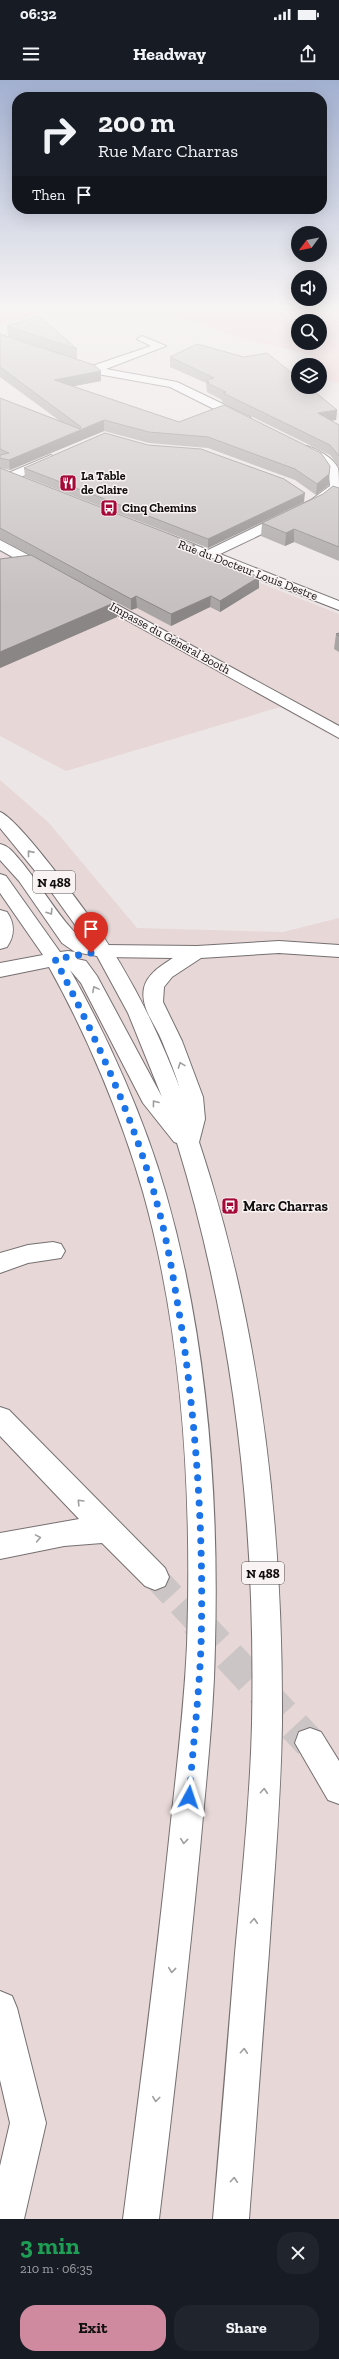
<!DOCTYPE html>
<meta charset="utf-8">
<style>
body{margin:0;font-family:"Zilla Slab",serif;background:#20242c;color:#f1f3f6;height:100vh;display:flex;flex-direction:column;font-size:15px;white-space:nowrap}
*{box-sizing:border-box;margin:0}
p{font-size:13px;color:#9ea1a6}
.icon{flex:none;width:22px;height:22px;fill:none;stroke:currentColor;stroke-width:2;stroke-linecap:round;stroke-linejoin:round}
.map{position:relative;height:2139px;overflow:hidden}
.side{display:flex;flex-direction:column;background:#171b24;flex:1}
.side>*{flex:none}
.guide{position:absolute;left:12px;top:12px;width:315px;height:122px;border-radius:16px;box-shadow:0 4px 16px #0002;background:#171b24;color:#f1f3f6;overflow:hidden}
.needle{width:26px;rotate:238deg}
.controls{position:absolute;left:291px;top:146px;display:grid;gap:8px}
.controls a{display:grid;place-items:center;width:36px;height:36px;border-radius:50%;background:#171b24;box-shadow:0 4px 16px #0002;font-size:20px}
.pin{position:absolute;display:grid;place-items:center;width:34px;height:34px;color:#fff;margin:-41px -17px;border-radius:50% 50% 50% 0;rotate:-45deg;box-shadow:0 0 4px #0007}
.pin .icon{rotate:45deg}
.me{position:absolute;width:44px;margin:-22px;rotate:5deg;stroke-linejoin:round;filter:drop-shadow(0 0 3px #0008)}
.turn{display:flex;align-items:center;gap:14px;height:84px;padding:0 20px;font-size:18px}
.turn .icon{width:52px;height:52px;stroke-width:2.5}
.turn b{display:block;font-size:28px;line-height:34px}
.then{display:flex;align-items:center;height:38px;padding:0 20px;background:#0003;gap:8px;font-size:15px}
.round{display:grid;place-items:center;flex:none;width:42px;height:42px;border-radius:16px;background:#20242c}
.overview{display:flex;align-items:center;justify-content:space-between;height:68px;padding:0 20px}
h1{font-size:24px;font-weight:700;line-height:30px;color:#1e9e55}
.button{display:flex;gap:8px;margin-top:auto;padding:8px 20px}
.button a{flex:1;height:46px;border-radius:16px;background:#cf8aa0;color:#111;font-size:16px;font-weight:700;line-height:46px;text-align:center}
.button a+a{background:#20242c;color:#f1f3f6}
.status{display:flex;justify-content:space-between;align-items:center;height:28px;padding:0 20px;background:#171b24;direction:ltr}
.status svg{height:11px;fill:currentColor}
header{display:flex;justify-content:space-between;align-items:center;height:52px;padding:0 20px;background:#171b24;font-size:18px;font-weight:700}
.map>svg:first-child{display:block}
.built{fill:#e7d7d7}
.green{fill:#f6cdcf;fill-rule:evenodd}
.lines{fill:none;stroke-linecap:round;stroke-linejoin:round}
.minor-tunnel-far1{stroke:#ccc5c5;stroke-width:25;stroke-dasharray:25 12;stroke-linecap:butt}
.minor-tunnel{stroke:#ccc5c5;stroke-width:32;stroke-dasharray:32 16;stroke-linecap:butt}
.minor-casing{stroke:#767071;stroke-width:2}
.major-casing{stroke:#767071;stroke-width:2}
.minor{fill:#fff;fill-rule:evenodd}
.major{fill:#fff;fill-rule:evenodd}
.wall{fill:#aaa5a5}
.shaded-wall{fill:#8b8686}
.building{fill:#c6c0c0;stroke:#8b8686}
.oneway{stroke:#9f9e9e}
.route{stroke:#1a73e8;stroke-width:7;stroke-dasharray:0 12.6}
.labels{text-anchor:middle;dominant-baseline:central;stroke-width:3;stroke-linejoin:round;paint-order:stroke}
.far-poi-label{font-size:12px;font-weight:bold;fill:#0f0d0d;stroke:#faf3f4;text-anchor:start}
.far-street-label{font-size:12px;fill:#0f0d0d;stroke:#faf3f4}
.shield{fill:#faf3f4;stroke:#565252;stroke-width:1}
.shield-label{font-size:13px;font-weight:bold;fill:#0f0d0d}
.poi-label{font-size:14px;font-weight:bold;fill:#0f0d0d;stroke:#faf3f4;text-anchor:start}
</style>
<div class="status"><b>06:32</b><svg viewBox="0 0 49 12"><path d="M0 12V9h3v3zM5 12V6h3v6zM10 12V3h3v9zM15 12V0h3v12zM26 1h20v11H26zM47 4h2v5h-2z"/></svg></div>
<header><svg class="icon" aria-label="menu" viewBox="0 0 24 24"><path d="M4 6h16M4 12h16M4 18h16"/></svg>Headway<svg class="icon" aria-label="share" viewBox="0 0 24 24"><path d="M12 15V3M7 8l5-5 5 5M5 13v7h14v-7"/></svg></header>
<div class="map">
<svg width="339" height="2139" viewBox="0 0 339 2139">
<rect width="100%" height="100%" fill="#ede6e6"/>
<!-- built -->
<g class="built">
<path d="M0,400L339,534V660L280,627L66,691L0,656Z"/>
<path d="M0,700L48,742L137,848L283,852L339,838V2139H0Z"/>
</g>
<!-- green -->
<g class="green">
<path d="M0,227H65L0,245Z"/>
<path d="M150,227H339V303L320,298V285H314L311,274L250,261ZM298,241H320V263H298Z"/>
</g>
<g class="lines">
<!-- minor-tunnel-far1 -->
<path class="minor-tunnel-far1" d="M155,1497L197,1542"/>
<!-- minor-tunnel -->
<path class="minor-tunnel" d="M196,1541L310,1663"/>
<!-- minor casing -->
<g class="minor-casing">
<g id="minor">
<path d="M142,256L166,266L106,289L177,302L250,337L252,340L250,343H242L170,307L92,293L67,284L73,281L92,286L151,266L137,259Z"/>
<path d="M307,366C318,369 333,378 338,388C339,394 339,404 339,411L321,426L220,474L339,521V530L162,461L160,458L167,454L208,470L311,420L330,406C329,377 312,386 301,370Z"/>
<path d="M51,375L57,379L55,382L14,400L10,401L4,397L6,394Z"/>
<path d="M0,460L53,488L55,491L48,495L43,494L0,470Z"/>
<path d="M90,510L339,646V658L85,517L83,514Z"/>
<path d="M279,861L339,865V877L279,873L201,878L172,897L164,907L163,922L182,961L203,1017L205,1039L197,1070L189,1072L181,1070L178,1064C180,1056 182,1048 183,1040C186,1015 171,984 162,961C155,944 140,927 144,908C147,894 162,885 173,878L103,877L96,875L93,871L96,867L103,865L197,866Z"/>
<path d="M53,1162L61,1164L65,1171L61,1178L28,1183L0,1193V1173L28,1165Z"/>
<path d="M0,1327L9,1330L165,1488L169,1497L165,1506L155,1510L145,1506L102,1463L64,1466L0,1479V1453L79,1439L0,1356Z"/>
<path d="M310,1648L321,1652L339,1681V1724L328,1720L295,1663L299,1652Z"/>
<path d="M0,1911L12,1916L17,1928L46,2043L24,2139H0V2086L10,2043L0,2000Z"/>
</g>
</g>
<!-- major casing -->
<g class="major-casing">
<g id="major">
<path d="M0,732C17,738 72,813 86,832C146,913 182,1004 211,1100C264,1275 283,1460 282,1643C281,1719 274,1796 269,1872C262,1961 256,2050 249,2139H213C221,2050 228,1961 235,1873C242,1797 250,1721 252,1644C256,1447 235,1251 177,1063L174,1062L143,1023L81,903L70,890C108,957 145,1040 166,1114C207,1257 219,1417 215,1565C214,1633 206,1701 200,1769C188,1893 174,2016 159,2139H123C139,2016 155,1893 168,1769C175,1701 184,1633 187,1565C192,1418 183,1254 143,1112C122,1038 87,955 49,887L0,897V883L43,875L0,813V794L6,796L60,872L68,871L75,872L77,879L86,881L97,896L162,1017L128,933L97,876L75,872L62,863L19,801L0,780V764C9,766 13,772 19,779C38,800 66,851 88,863L45,803L0,748Z"/>
<path d="M0,830L7,832C15,844 15,855 7,867L0,869Z"/>
</g>
</g>
<!-- minor -->
<use href="#minor" class="minor"/>
<!-- major -->
<use href="#major" class="major"/>
</g>
<!-- wall -->
<g class="wall">
<path d="M7,246L77,269V279L101,291V301L73,306L179,342L224,325L329,405L316,415L295,400L208,368L149,363L104,351L10,390L0,388V318L60,341L0,297V254L55,272L8,256Z"/>
<path d="M170,277L337,330L336,340L331,341L339,345V387L330,375L222,322V320L207,312L206,303L170,287Z"/>
<path d="M0,388L195,464L194,471L259,508L220,532L210,527L171,546L137,528L131,530L116,522L117,537L0,588V479L30,475L0,459Z"/>
<path d="M24,388L304,422L208,468L25,397Z"/>
<path d="M339,408V481L294,462L285,466L261,456L262,443Z"/>
<path d="M339,553V572L334,569L336,554Z"/>
</g>
<!-- shaded-wall -->
<g class="shaded-wall">
<path d="M101,291V301L54,310V300Z"/>
<path d="M337,330L336,340L318,343V333Z"/>
<path d="M104,340V351L10,390L9,380Z"/>
<path d="M330,386L329,405L316,415L317,404Z"/>
<path d="M305,413L304,422L208,468V459Z"/>
<path d="M294,449V462L285,466L286,453Z"/>
<path d="M195,464L194,475L186,468Z"/>
<path d="M259,497V508L220,532V521Z"/>
<path d="M136,516L137,528L131,530V519Z"/>
<path d="M211,516L210,527L171,546V534Z"/>
<path d="M116,522L117,537L0,588V572Z"/>
</g>
<!-- building -->
<g class="building">
<path d="M39,236L77,269L7,246Z"/>
<path d="M0,254L94,285L101,291L54,300L179,342L224,325L321,373L330,386L329,394L317,404L295,389L208,357L149,352L104,340L9,380L0,378V375L9,373L0,369V318L80,349L81,347L0,287Z"/>
<path d="M197,264L244,277L267,273L298,298V307H309L337,330L318,333L339,345V376L330,365L223,313L226,312L207,303L209,302L206,300L214,298L170,277Z"/>
<path d="M105,353L148,365L201,369L284,399L305,413L208,459L24,388Z"/>
<path d="M0,388L195,464L186,468L259,497L220,521L211,516L171,534L136,516L131,519L0,448Z"/>
<path d="M333,406L339,408V467L294,449L286,453L262,443L323,414Z"/>
<path d="M31,475L116,522L0,572V479Z"/>
<path d="M339,553V556L336,554Z"/>
</g>
<!-- one-way arrows -->
<defs><path id="oneway-chevron" d="M-2-3.5L2.5 0L-2 3.5" fill="none" stroke-width="1.6" stroke-linecap="round" stroke-linejoin="round"/></defs>
<g class="oneway">
<use href="#oneway-chevron" transform="translate(30 773) rotate(-129)"/>
<use href="#oneway-chevron" transform="translate(50 832) rotate(57)"/>
<use href="#oneway-chevron" transform="translate(95 909) rotate(-118)"/>
<use href="#oneway-chevron" transform="translate(181 985) rotate(-110)"/>
<use href="#oneway-chevron" transform="translate(155 1023) rotate(-127)"/>
<use href="#oneway-chevron" transform="translate(80 1422) rotate(-134)"/>
<use href="#oneway-chevron" transform="translate(38 1458) rotate(-10)"/>
<use href="#oneway-chevron" transform="translate(264 1711) rotate(-86)"/>
<use href="#oneway-chevron" transform="translate(184 1761) rotate(96)"/>
<use href="#oneway-chevron" transform="translate(254 1841) rotate(-86)"/>
<use href="#oneway-chevron" transform="translate(172 1890) rotate(96)"/>
<use href="#oneway-chevron" transform="translate(244 1971) rotate(-86)"/>
<use href="#oneway-chevron" transform="translate(156 2019) rotate(97)"/>
<use href="#oneway-chevron" transform="translate(234 2100) rotate(-86)"/>
</g>
<!-- sky -->
<linearGradient id="sky" x2="0" y2="1"><stop stop-color="#a2b0d0"/><stop offset="0.43" stop-color="#f7f4f4"/><stop offset="1" stop-color="#f7f4f4" stop-opacity="0"/></linearGradient>
<rect width="339" height="526" fill="url(#sky)"/>
<g class="lines">
<!-- route -->
<path class="route" d="M91,873L55,879C96,958 135,1040 158,1127C169,1167 175,1209 182,1250C197,1354 204,1460 201,1566C199,1616 193,1667 189,1717"/>
</g>
<!-- icons -->
<defs>
<g id="restaurant-square" transform="scale(0.9)"><rect x="-9" y="-9" width="18" height="18" rx="4" fill="#a50937" stroke="#faf3f4"/><path d="M-5-6h1v4h1v-4h1v4h1v-4h1v5L-1.5 .5V6h-2V.5L-5-1ZM5-6V6H3V1.5H1.5Q1.5-4 5-6Z" fill="#fff"/></g>
<g id="bus-square" transform="scale(0.9)"><rect x="-9" y="-9" width="18" height="18" rx="4" fill="#a50937" stroke="#faf3f4"/><path d="M-5-6H5V4H4V6H2V4H-2V6H-4V4H-5ZM-3.5-4V0h7V-4ZM-3.5 1.2v1.5H-2V1.2ZM2 1.2v1.5H3.5V1.2Z" fill="#fff"/></g>
</defs>
<g fill-rule="evenodd">
<use href="#restaurant-square" x="68" y="403"/>
<use href="#bus-square" x="109" y="428"/>
<use href="#bus-square" x="230" y="1126"/>
</g>
<g class="labels">
<!-- far-poi labels -->
<g class="far-poi-label">
<text x="81" y="396">La Table<tspan x="81" dy="14">de Claire</tspan></text>
<text x="122" y="428">Cinq Chemins</text>
</g>
<!-- far-street labels -->
<g class="far-street-label">
<text transform="translate(248 490) rotate(21)">Rue du Docteur Louis Destre</text>
<text transform="translate(170 558) rotate(29)">Impasse du Général Booth</text>
</g>
<!-- shield labels -->
<g class="shield">
<rect x="33" y="791" width="42" height="22" rx="3"/>
<rect x="242" y="1482" width="42" height="22" rx="3"/>
</g>
<g class="shield-label">
<text x="54" y="802">N 488</text>
<text x="263" y="1493">N 488</text>
</g>
<!-- poi labels -->
<g class="poi-label">
<text x="243" y="1126">Marc Charras</text>
</g>
</g>
</svg>
<div class="controls">
<a><svg class="needle" viewBox="-14 -14 28 28"><path d="M0-13l5 13h-10z" fill="#e53935"/><path d="M0 13l5-13h-10z" fill="#9ea1a6"/></svg></a>
<a><svg class="icon" aria-label="sound" viewBox="0 0 24 24"><path d="M4 9h4l5-4v14l-5-4H4zM17 9q2 3 0 6"/></svg></a>
<a><svg class="icon" aria-label="search" viewBox="0 0 24 24"><circle cx="10" cy="10" r="6"/><path d="M15 15l6 6"/></svg></a>
<a><svg class="icon" aria-label="layers" viewBox="0 0 24 24"><path d="M12 4l9 5-9 5-9-5zM3 14l9 5 9-5"/></svg></a>
</div>
<div class="pin" style="left:91px;top:873px;background:#d93025"><svg class="icon" aria-label="arrive" viewBox="0 0 24 24"><path d="M6 21V4h12l-3 4 3 4H6"/></svg></div>
<svg class="me" style="left:189px;top:1717px" viewBox="-20 -20 40 40"><path d="M0-17L14 15 0 8-14 15z" fill="#1a73e8" stroke="#fff" stroke-width="4"/></svg>
<div class="guide">
<div class="turn"><svg class="icon" aria-label="right" viewBox="0 0 24 24"><path d="M7 20v-9h11M14 6l5 5-5 5"/></svg><div><b>200 m</b>Rue Marc Charras</div></div>
<div class="then">Then<svg class="icon" aria-label="arrive" viewBox="0 0 24 24"><path d="M6 21V4h12l-3 4 3 4H6"/></svg></div>
</div>
</div>
<section class="side">
<div class="overview"><div><h1>3 min</h1><p>210 m · 06:35</p></div><a class="round"><svg class="icon" aria-label="close" viewBox="0 0 24 24"><path d="M6 6l12 12M18 6L6 18"/></svg></a></div>
<div class="button"><a>Exit</a><a>Share</a></div>
</section>
